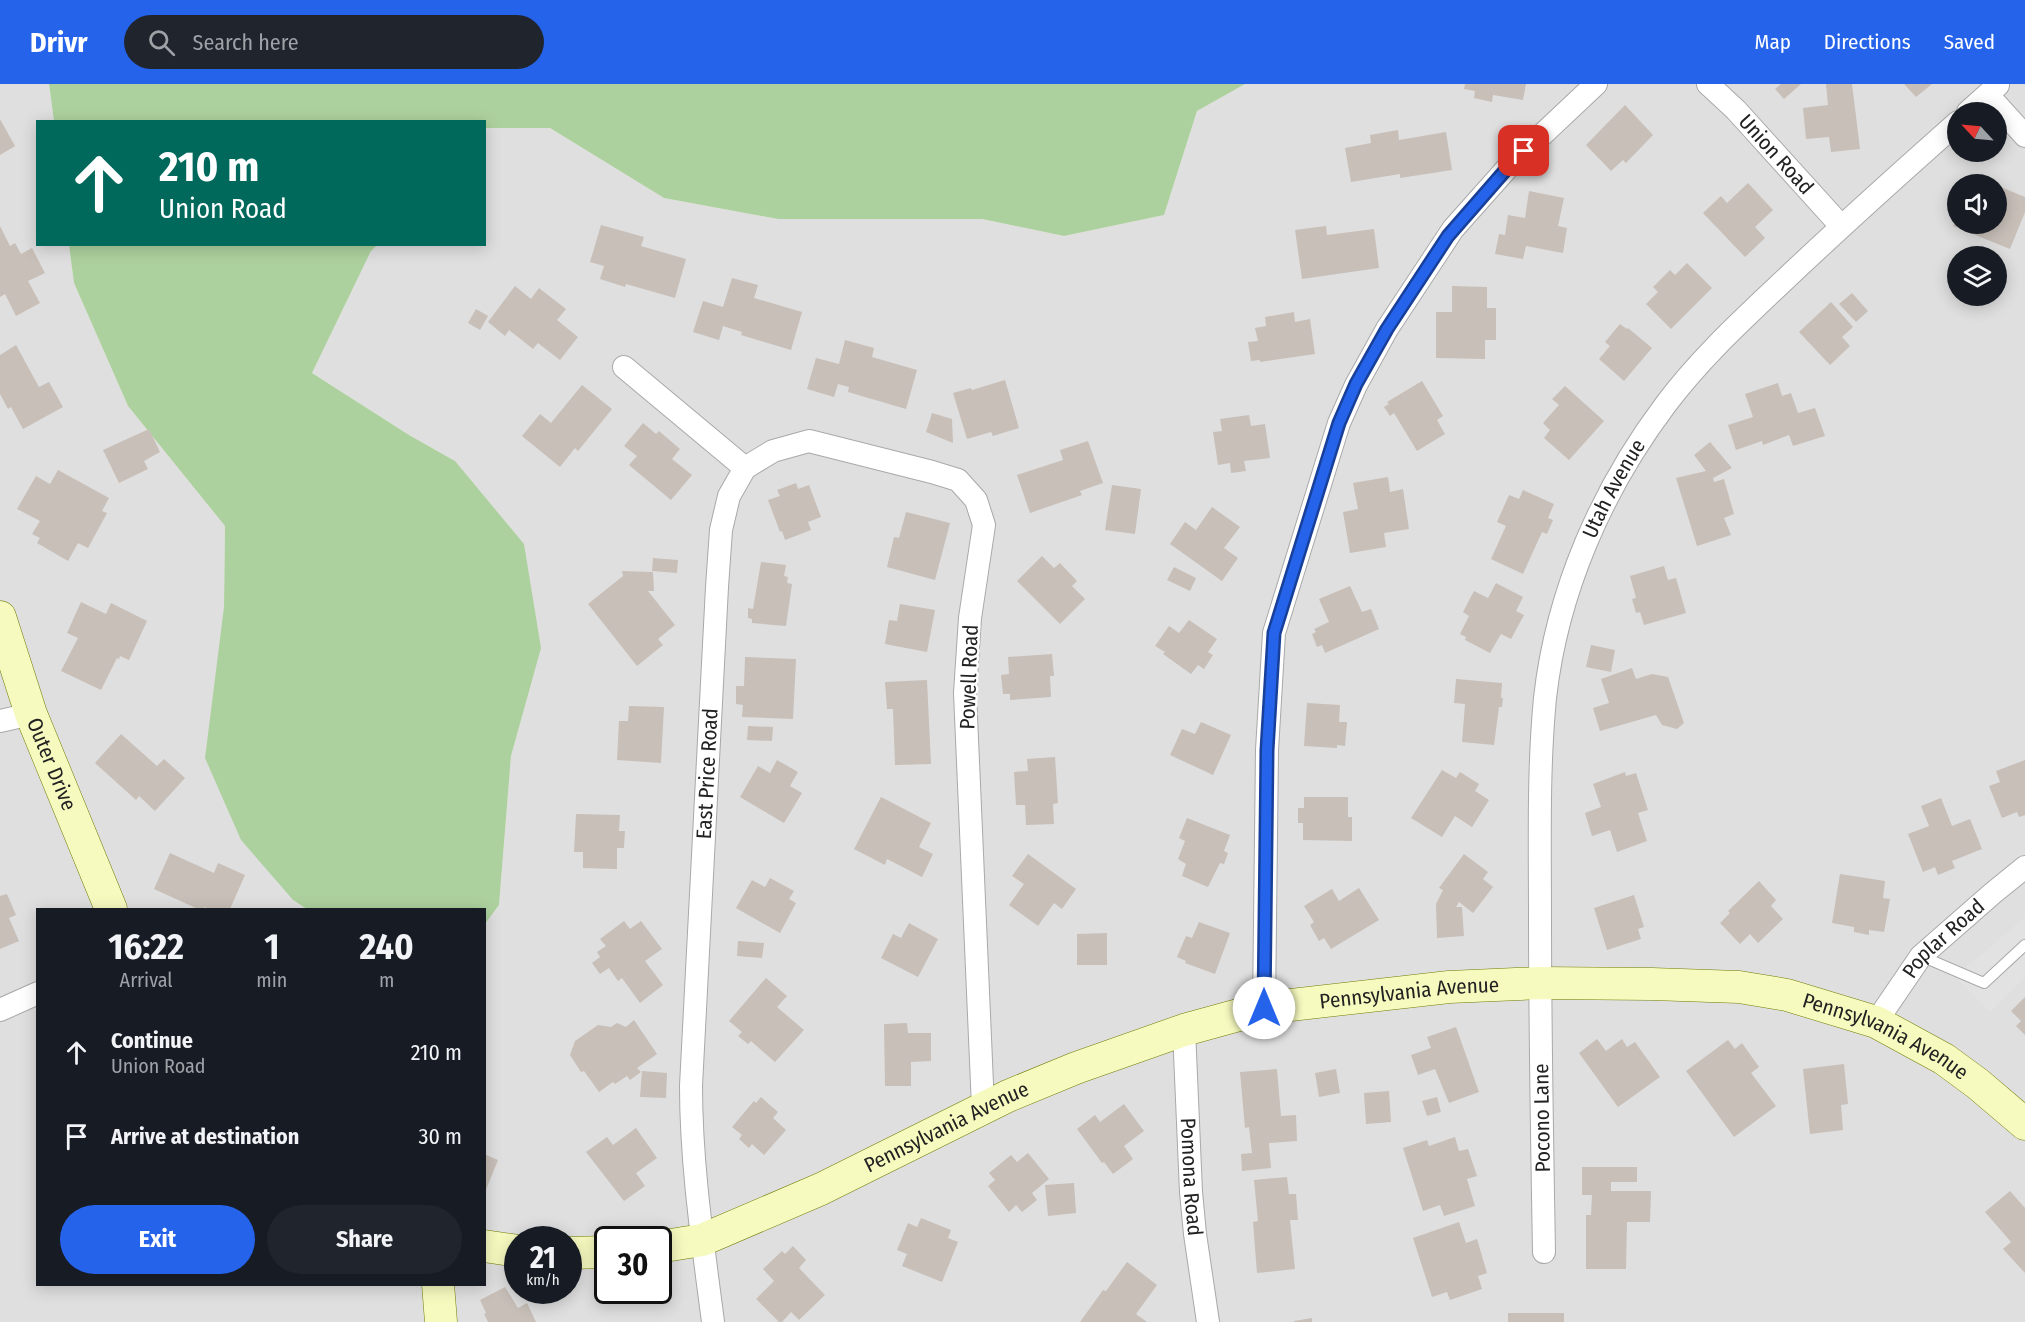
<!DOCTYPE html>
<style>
body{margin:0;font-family:"Fira Sans Condensed",sans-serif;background:#20242c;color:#f1f3f6;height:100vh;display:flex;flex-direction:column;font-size:22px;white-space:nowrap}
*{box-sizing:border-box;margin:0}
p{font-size:20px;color:#9ea1a6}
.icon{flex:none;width:33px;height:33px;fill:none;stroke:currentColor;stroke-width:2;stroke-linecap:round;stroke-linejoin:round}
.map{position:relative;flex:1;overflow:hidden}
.sheet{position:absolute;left:36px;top:824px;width:450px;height:378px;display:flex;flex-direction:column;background:#171b24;border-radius:0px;box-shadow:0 3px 15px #0003}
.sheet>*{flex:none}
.top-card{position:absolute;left:36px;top:36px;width:450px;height:126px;border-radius:0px;box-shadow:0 3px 15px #0003;background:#00695c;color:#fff;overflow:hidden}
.needle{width:39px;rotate:296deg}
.controls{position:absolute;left:1947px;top:18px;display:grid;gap:12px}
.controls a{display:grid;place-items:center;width:60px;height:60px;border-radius:50%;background:#171b24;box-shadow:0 3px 15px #0003;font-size:30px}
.speed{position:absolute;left:504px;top:1142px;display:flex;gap:12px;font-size:30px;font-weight:700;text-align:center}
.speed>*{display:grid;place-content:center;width:78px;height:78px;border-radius:50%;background:#171b24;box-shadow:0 3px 15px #0003;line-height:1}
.speed small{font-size:15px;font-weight:400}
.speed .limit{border:3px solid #111;border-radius:9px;background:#fff;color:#111}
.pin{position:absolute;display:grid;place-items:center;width:51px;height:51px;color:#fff;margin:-26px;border-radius:12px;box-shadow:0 3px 9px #0006}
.me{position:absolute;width:66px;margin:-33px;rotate:0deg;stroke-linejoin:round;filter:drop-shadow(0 0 4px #0008)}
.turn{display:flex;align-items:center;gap:21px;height:126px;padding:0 24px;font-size:27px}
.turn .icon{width:78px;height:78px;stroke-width:2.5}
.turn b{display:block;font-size:42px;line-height:51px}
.eta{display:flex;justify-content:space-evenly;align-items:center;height:102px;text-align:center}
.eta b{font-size:36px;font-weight:700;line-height:42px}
.action{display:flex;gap:12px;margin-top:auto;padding:12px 24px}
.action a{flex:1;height:69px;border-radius:36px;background:#2563eb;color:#fff;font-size:24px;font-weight:700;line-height:69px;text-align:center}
.action a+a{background:#20242c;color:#f1f3f6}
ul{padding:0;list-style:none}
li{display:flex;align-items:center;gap:18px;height:84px;padding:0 24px}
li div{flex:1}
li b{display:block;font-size:22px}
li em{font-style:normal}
header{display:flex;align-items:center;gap:36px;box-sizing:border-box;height:84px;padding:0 30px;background:#2563eb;color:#fff}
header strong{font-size:28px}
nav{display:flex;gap:33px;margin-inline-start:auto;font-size:21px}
.search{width:420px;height:54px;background:#20242c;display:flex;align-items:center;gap:15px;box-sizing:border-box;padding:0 21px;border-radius:33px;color:#9ea1a6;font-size:22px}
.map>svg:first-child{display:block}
.residential{fill:#e0dfdf;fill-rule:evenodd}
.forest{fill:#add19e}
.parking{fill:#e2e2e2}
.building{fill:#c7bfb8}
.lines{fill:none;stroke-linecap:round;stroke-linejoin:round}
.lane-casing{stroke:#a9a9a9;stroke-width:12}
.street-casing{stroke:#a9a9a9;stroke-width:24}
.secondary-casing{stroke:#707d05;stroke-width:33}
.lane{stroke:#fff;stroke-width:10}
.street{stroke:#fff;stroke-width:22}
.secondary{stroke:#f7fabf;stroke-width:32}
.route-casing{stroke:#184099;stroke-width:15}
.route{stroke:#2563eb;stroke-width:10}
.labels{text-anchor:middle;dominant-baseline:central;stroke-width:5;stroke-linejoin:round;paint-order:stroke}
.street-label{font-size:21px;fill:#222;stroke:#fff}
</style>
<header>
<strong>Drivr</strong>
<div class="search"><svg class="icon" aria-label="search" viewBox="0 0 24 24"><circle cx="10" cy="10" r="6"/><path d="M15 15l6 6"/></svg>Search here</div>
<nav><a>Map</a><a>Directions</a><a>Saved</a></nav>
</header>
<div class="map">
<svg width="2025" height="1238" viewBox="0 0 2025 1238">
<rect width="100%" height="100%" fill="#f2efe9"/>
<!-- residential -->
<path class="residential" d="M0,0H49L54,37L38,38V160L69,161L74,199L128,322L225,442L224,523L293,816L307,825H38V1200H484L485,840L499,821L511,672L540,564L455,377L409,351L312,289L371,167L377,161L484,160L485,44H550L664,114L778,135H982L1064,152L1164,131L1197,27L1245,0H2025V1238H0ZM1958,28H1996V68H1958ZM1958,100H1996V140H1958ZM1958,172H1996V212H1958ZM518,1155H568V1206H518ZM608,1155H658V1206H608Z"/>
<!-- forest -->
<g class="forest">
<path d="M49,0H1245L1197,27L1164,131L1064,152L982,135H778L664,114L550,44H485L484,38L54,37Z"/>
<path d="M69,161H377L371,167L312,289L409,351L455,377L524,460L541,564L511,672L499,821L485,840L484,825H307L293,816L241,756L205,674L224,523L225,442L128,322L74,199Z"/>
</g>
<!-- parking -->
<path class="parking" d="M2025,833V893L1990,928L1955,893Z"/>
<!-- building -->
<g class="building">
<path d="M1465,0H1526L1523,16L1493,11L1492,18L1474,14L1475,7L1464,5Z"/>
<path d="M1781,0H1801L1784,15L1775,5Z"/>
<path d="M1826,0H1852L1860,65L1831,68L1829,53L1806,55L1803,24L1828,21Z"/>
<path d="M1904,0H1932L1916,13Z"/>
<path d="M1625,21L1653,51L1626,79L1623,76L1611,87L1586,61Z"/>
<path d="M0,35L15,62L0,71Z"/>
<path d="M1398,46L1399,56L1446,48L1452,86L1400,94V90L1351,98L1345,64L1371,59L1370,51Z"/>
<path d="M1974,92L1995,100H1970Z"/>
<path d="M1748,99L1773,126L1755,143L1765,154L1745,173L1703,129L1721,112L1727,119Z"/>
<path d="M1996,101L2025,113V128L2010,165L1953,142L1957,132L1958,140H1996Z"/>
<path d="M1529,107L1564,114L1558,142L1567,144L1563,169L1526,162L1523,175L1495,170L1499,150L1505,151L1508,131L1525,134Z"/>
<path d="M601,141L644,153L641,162L686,175L675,214L626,200L625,203L600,195L604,182L590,178Z"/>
<path d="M0,142L10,162L15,159L21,170L32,164L45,189L28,197L40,219L16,232L5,210L0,213Z"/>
<path d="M1326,142L1327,151L1374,145L1379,184L1302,195L1295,146Z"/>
<path d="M1687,179L1712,204L1671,245L1646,220L1658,208L1653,203L1670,186L1675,191Z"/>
<path d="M732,194L758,201L754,214L802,228L791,266L741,251L742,248L723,242L719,256L693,248L703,217L723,223Z"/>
<path d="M515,202L531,215L539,204L566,225L557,236L578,253L560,276L538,259L533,265L509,246L505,252L488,238Z"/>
<path d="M1452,202L1487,203V224H1496V256H1485V275L1436,274V228H1452Z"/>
<path d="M1852,209L1868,227L1856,238L1839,220Z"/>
<path d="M1831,218L1853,243L1842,253L1850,262L1830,281L1799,248Z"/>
<path d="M476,225L488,232L480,246L468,239Z"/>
<path d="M1294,228L1295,238L1310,235L1315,270L1260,278V276L1251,277L1248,258L1258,257L1255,244L1266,242L1265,233Z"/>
<path d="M1620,240L1627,245L1628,244L1652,264L1624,297L1599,275L1610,262L1605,258Z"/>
<path d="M845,256L874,264L872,273L917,286L906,325L848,308L849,303L838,300L834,313L807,305L816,274L839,280Z"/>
<path d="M16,261L39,303L49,298L63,323L23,345L11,323L8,325L0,310V271Z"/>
<path d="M1005,296L1019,344L993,352L991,348L967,355L953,309L971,304L972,306Z"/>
<path d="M1422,297L1443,332L1437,336L1445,350L1417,367L1394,329L1390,332L1384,323L1389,320L1387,318Z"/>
<path d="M1778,299L1782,312L1791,309L1798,329L1815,324L1825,352L1793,362L1789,351L1763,361L1762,357L1736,366L1728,341L1753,333L1745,310Z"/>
<path d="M582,301L612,325L578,367L575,364L560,383L522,352L540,330L551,339Z"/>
<path d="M1565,302L1604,337L1569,376L1544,354L1550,346L1543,339L1559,321L1552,315Z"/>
<path d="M932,329L952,335L953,359L926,348Z"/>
<path d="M1249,331L1251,342L1265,340L1270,374L1244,377L1246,387L1231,389L1230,379L1218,381L1213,348L1222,347L1220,335Z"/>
<path d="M643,339L656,350L659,347L680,365L672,375L692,391L671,416L629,381L637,372L624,362Z"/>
<path d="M149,345L160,368L144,377L148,385L119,399L103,366Z"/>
<path d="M1088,357L1103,399L1080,407L1082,411L1030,429L1017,391L1063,376L1060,366Z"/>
<path d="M1710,358L1732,384L1713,394L1714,398L1724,395L1734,430L1724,434L1731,451L1697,462L1676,394L1706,387L1694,371Z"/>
<path d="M58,386L109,414L102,427L107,429L88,464L78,459L68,477L37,459L40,454L32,450L40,437L17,425L36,392L50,400Z"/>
<path d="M1388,393L1390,408L1403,405L1409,445L1384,449L1386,463L1350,469L1343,428L1358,425L1353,399Z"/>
<path d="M796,399L798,405L809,401L821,433L808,438L811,446L785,456L782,447L780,448L768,416L780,412L777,406Z"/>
<path d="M1112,401L1141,405L1135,450L1105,446Z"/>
<path d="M1523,406L1554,420L1548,434L1553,436L1547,450L1542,448L1523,490L1491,475L1506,442L1497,438L1509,411L1519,415Z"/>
<path d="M1212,423L1240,443L1224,464L1238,474L1222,497L1170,460L1185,438L1196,446Z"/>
<path d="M906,428L950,439L935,496L887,483L894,453L899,454Z"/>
<path d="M1042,472L1054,484L1060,479L1077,497L1072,502L1085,515L1060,540L1017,497Z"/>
<path d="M653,474L678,476L677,489L652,487Z"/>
<path d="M761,478L786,481L784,492L788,493L787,499L792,500L786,542L752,539V535L748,534V524L753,525Z"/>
<path d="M1664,482L1668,496L1676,494L1686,529L1644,541L1640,528L1636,529L1632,515L1636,514L1630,492Z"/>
<path d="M1174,483L1196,494L1190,507L1167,496Z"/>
<path d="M622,487L653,488L654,507H648L675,541L658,555L663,561L637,582L588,520L623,492Z"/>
<path d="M1496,499L1523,513L1516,527L1524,531L1511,555L1501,550L1490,569L1465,556L1466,553L1460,550L1469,532L1463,528L1474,507L1488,514Z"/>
<path d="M1350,502L1362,528L1371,525L1379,545L1325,569L1322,561L1317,563L1312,550L1316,548L1314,545L1329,538L1319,515Z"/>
<path d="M81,518L106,530L111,519L147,537L129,576L120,572L119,575L117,574L101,606L61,587L78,554L67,549Z"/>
<path d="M900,520L935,526L927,568L885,560L889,536L897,537Z"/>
<path d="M1189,536L1217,555L1208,568L1213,571L1204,585L1198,581L1191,590L1163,570L1165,568L1155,562L1169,542L1179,549Z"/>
<path d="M1591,561L1615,566L1611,588L1586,583Z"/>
<path d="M1052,570L1054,592H1050L1051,613L1010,616V610H1003L1001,591L1009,590L1008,573Z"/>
<path d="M745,573L796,575L793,635L742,633L743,621L736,620V602H744Z"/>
<path d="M1632,584L1636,595L1652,590L1668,593L1684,639L1677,645L1662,641L1656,631L1600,647L1593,624L1609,619L1601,595Z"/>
<path d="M1456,595L1502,599L1501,614H1503L1502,623H1499L1494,661L1462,658L1465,620L1454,619Z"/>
<path d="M927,596L931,680L895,681L893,625H887L885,598Z"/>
<path d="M1307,619L1340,621L1339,638H1347L1345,662L1337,661V664L1304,662Z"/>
<path d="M629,622L664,623L661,679L617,676L619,637H628Z"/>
<path d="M1201,638L1231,651L1213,691L1170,671L1182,645L1195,650Z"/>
<path d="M748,642L773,643L772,657L747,656Z"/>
<path d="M121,650L157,682L164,675L185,694L155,727L139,712L136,716L95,679Z"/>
<path d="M1055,673L1058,719L1053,720L1054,740L1026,741L1025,721H1016L1014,688L1028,687L1027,675Z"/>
<path d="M777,676L798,688L790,702L802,709L784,739L740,713L758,682L770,689Z"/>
<path d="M2025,676V731L2019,733L2017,728L2002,734L1989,702L2000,698L1996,687Z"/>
<path d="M1442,686L1456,694L1460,688L1479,700L1475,707L1489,716L1472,743L1455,732L1442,753L1411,734Z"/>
<path d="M1625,688L1626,692L1636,689L1648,726L1638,729L1647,757L1617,768L1610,746L1592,752L1585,729L1601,723L1593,700Z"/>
<path d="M881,713L931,739L919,763L933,770L922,793L887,775L885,781L854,765Z"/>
<path d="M1304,713H1348V733H1352V757L1303,756V739H1298V724H1304Z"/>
<path d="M1941,714L1952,742L1970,735L1982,765L1952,777L1955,784L1938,791L1935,783L1923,788L1908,750L1929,742L1921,722Z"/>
<path d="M576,730L620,731L619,747H625L624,764H617V785L583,784V768H574Z"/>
<path d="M1187,734L1230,751L1224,767L1228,769L1224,780L1220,779L1208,803L1182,792L1186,780L1178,775L1185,757L1179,754Z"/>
<path d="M170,769L214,789L218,779L245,791L230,825H210L204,823L203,825H198L154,805Z"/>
<path d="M1028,770L1076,805L1062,825L1054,819L1038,842L1009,821L1024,800L1012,792Z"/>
<path d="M1464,770L1488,788L1483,795L1493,803L1473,829L1459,818L1456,823H1462L1464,852L1437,854L1436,820L1443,806L1439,804Z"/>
<path d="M1840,790L1885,797L1883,814L1890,815L1884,848L1869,846V851L1854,848V843L1832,839Z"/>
<path d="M770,794L794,807L789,815L796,819L780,849L736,824L752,796L765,803Z"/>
<path d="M1759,797L1776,816L1771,822L1783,835L1758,859L1750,850L1740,860L1720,839L1730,829L1728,827Z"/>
<path d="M1359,804L1379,836L1331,865L1324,854L1319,857L1310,841L1314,838L1304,822L1332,805L1339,817Z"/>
<path d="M7,810L16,831L9,834L19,857L0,865V812Z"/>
<path d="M1634,811L1644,843L1638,845L1641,855L1607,866L1594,824Z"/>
<path d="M624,837L630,845L641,837L662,865L645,877L663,901L640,919L622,894L618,897L609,884L600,890L592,879L600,873L597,868L606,862L600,855Z"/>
<path d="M1199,838L1230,849L1215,890L1185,879L1186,877L1177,873L1186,852L1192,854Z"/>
<path d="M909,839L938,855L918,893L881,874L893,850L901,854Z"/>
<path d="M1107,849V881H1077V850Z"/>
<path d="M738,857L764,859L762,874L737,872Z"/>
<path d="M766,894L787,912L777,923L804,946L775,978L751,957L748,960L738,952L742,948L729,937Z"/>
<path d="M2025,913V951L2016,942L2021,937L2011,927Z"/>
<path d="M634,936L657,970L637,984L641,988L630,996L627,992L615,1000L613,998L599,1008L584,987L581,988L570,971L575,957L598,941L611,943L617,939L626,943Z"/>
<path d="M907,939L908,949H931V977L911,978V1002H885L884,940Z"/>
<path d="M1456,943L1479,1008L1449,1019L1435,985L1418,991L1411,971L1431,964L1427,953Z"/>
<path d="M1597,955L1606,967L1622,955L1627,963L1635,958L1660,993L1618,1023L1579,969Z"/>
<path d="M1728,956L1735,965L1742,959L1759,983L1751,989L1776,1022L1734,1053L1686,987Z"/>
<path d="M1844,980L1848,1020L1841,1021L1843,1046L1810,1050L1803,985Z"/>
<path d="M1277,985L1281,1032L1296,1031L1297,1057L1269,1059L1271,1084L1242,1087L1241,1070L1252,1069L1249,1043L1245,1044L1240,988Z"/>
<path d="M1336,985L1340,1009L1319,1013L1315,989Z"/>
<path d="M642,987L667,989L666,1014L640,1013Z"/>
<path d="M1389,1007L1391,1038L1366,1040L1364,1009Z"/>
<path d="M761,1013L778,1028L773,1034L786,1046L764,1071L752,1060L749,1064L739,1055L742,1051L732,1043L754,1017L756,1019Z"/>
<path d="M1437,1013L1441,1028L1427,1032L1422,1017Z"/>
<path d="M1124,1020L1144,1047L1124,1062L1133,1075L1113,1090L1104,1078L1102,1079L1077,1045L1095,1031L1100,1038Z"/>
<path d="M636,1044L657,1074L636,1089L645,1102L624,1117L586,1068L607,1053L613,1061Z"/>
<path d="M1455,1053L1459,1067L1468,1065L1477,1092L1467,1095L1475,1122L1444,1132L1440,1121L1423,1127L1403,1064L1427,1056L1429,1062Z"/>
<path d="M1028,1069L1049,1095L1032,1109L1037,1116L1022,1128L1016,1121L1009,1128L988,1102L995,1096L989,1089L1011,1071L1017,1078Z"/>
<path d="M484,1070L498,1076L485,1108H484Z"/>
<path d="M1582,1083H1637V1098H1611V1107H1651L1650,1138H1627L1626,1185H1586V1131H1591L1592,1111H1582Z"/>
<path d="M1287,1093L1289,1110H1296L1298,1136H1290L1295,1185L1257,1189L1253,1138L1258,1137L1254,1096Z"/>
<path d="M1074,1099L1076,1129L1048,1132L1045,1101Z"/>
<path d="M2010,1107L2025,1124V1189L2003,1165L2011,1158L1985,1128Z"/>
<path d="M921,1134L951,1146L948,1154L958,1158L942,1198L902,1182L907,1170L897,1166L908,1139L917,1143Z"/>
<path d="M1459,1138L1466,1159L1477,1155L1487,1189L1478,1192L1482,1205L1450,1216L1447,1208L1432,1213L1413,1154Z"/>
<path d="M793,1162L806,1176L799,1184L825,1211L799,1236L791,1228L782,1238H779L756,1215L774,1197L763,1185L782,1167L785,1170Z"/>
<path d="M1127,1178L1157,1201L1136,1230L1147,1238H1080L1103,1206L1106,1207Z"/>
<path d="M505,1203L518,1224L527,1219L536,1238H488L484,1230L486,1229L480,1216Z"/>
<rect x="1508" y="1229" width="56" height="9"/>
<path d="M1312,1234V1238H1294V1237Z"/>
</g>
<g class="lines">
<!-- lane casing -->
<g class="lane-casing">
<path id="lane" d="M1921,872L1984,899L2025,861"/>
</g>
<!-- street casing -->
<g class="street-casing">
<g id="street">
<path id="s1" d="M1708,0L1736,26L1841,142"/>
<path d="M1988,11L2025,52"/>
<path d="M1968,28L1998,1"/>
<path d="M624,283L745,384"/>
<path d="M0,637L31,630"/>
<path d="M1264,924L1267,666L1274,549L1339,339L1356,301L1387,245L1453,145L1510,81L1596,0"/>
<path d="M0,926L38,909"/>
<path id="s2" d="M1876,938L1921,872L1993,809L2025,783"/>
<path id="s3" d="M1184,946L1191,1108L1195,1150L1208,1238"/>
<path id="s4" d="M1544,1168C1542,1057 1540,945 1540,833C1540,760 1538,687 1545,614C1557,507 1602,405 1666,320C1699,276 1738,240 1777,203C1836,147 1897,92 1958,38"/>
<path id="s5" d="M713,1238C703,1160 691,1081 691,1002L717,503L721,446L729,412L745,384L773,367L809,357L932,388L958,396L976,416L984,441L970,534L965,609L983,1023"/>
</g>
</g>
<!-- secondary casing -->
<g class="secondary-casing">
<g id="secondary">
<path id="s6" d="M0,533L31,630L111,825"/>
<path d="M484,1162L518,1167"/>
<path id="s7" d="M658,1163L702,1156L821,1105L1008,1012L1076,984L1184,946L1264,924L1449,903L1540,899L1652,900L1739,903L1787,911L1876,938L1944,975L1978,1000L2025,1040"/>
<path d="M568,1169L608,1168"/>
<path d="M438,1200L441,1238"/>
</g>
</g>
<!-- lane -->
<use href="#lane" class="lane"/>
<!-- street -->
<use href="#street" class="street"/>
<!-- secondary -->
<use href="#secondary" class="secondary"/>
</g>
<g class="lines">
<!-- route casing -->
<g class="route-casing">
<path id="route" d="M1264,924L1267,666L1274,549L1339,339L1356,300L1387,245L1448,152L1510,81L1524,67"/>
</g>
<!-- route -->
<use href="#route" class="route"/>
</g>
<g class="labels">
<!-- street labels -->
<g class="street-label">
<text stroke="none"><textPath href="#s1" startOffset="98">Union Road</textPath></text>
<text stroke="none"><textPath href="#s4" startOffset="776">Utah Avenue</textPath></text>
<text transform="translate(969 593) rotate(-88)">Powell Road</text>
<text stroke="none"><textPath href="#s6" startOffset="156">Outer Drive</textPath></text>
<text stroke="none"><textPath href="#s5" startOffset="550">East Price Road</textPath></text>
<text stroke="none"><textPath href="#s2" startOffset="108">Poplar Road</textPath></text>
<text stroke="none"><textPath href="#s7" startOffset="800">Pennsylvania Avenue</textPath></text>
<text stroke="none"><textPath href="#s7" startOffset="1286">Pennsylvania Avenue</textPath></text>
<text transform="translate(1542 1034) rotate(-91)">Pocono Lane</text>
<text stroke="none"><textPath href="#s7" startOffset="314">Pennsylvania Avenue</textPath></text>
<text stroke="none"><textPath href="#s3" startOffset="147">Pomona Road</textPath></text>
</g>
</g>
</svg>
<div class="controls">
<a><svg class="needle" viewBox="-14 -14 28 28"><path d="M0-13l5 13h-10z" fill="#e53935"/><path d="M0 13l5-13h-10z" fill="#9ea1a6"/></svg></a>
<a><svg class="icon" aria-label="sound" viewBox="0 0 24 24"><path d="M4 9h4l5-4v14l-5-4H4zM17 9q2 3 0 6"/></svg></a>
<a><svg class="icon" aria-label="layers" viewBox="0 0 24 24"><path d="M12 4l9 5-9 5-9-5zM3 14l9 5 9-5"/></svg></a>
</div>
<div class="speed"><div>21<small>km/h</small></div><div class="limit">30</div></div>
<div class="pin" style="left:1524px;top:67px;background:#d93025"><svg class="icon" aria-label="arrive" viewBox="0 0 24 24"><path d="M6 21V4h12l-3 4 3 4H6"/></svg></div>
<svg class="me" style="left:1264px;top:924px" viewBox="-20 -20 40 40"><circle r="19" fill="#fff"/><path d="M0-13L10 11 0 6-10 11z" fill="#2563eb"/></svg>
<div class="top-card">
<div class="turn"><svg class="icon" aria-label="ahead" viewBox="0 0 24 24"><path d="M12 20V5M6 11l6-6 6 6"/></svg><div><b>210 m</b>Union Road</div></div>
</div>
<section class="sheet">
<div class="eta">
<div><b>16:22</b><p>Arrival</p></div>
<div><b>1</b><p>min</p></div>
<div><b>240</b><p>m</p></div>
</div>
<ul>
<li><svg class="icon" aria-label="ahead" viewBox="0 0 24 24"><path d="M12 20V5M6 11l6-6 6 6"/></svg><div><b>Continue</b><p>Union Road</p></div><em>210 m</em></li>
<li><svg class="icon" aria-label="arrive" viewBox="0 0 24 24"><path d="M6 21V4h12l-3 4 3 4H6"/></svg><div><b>Arrive at destination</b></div><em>30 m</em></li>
</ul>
<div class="action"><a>Exit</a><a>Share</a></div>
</section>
</div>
